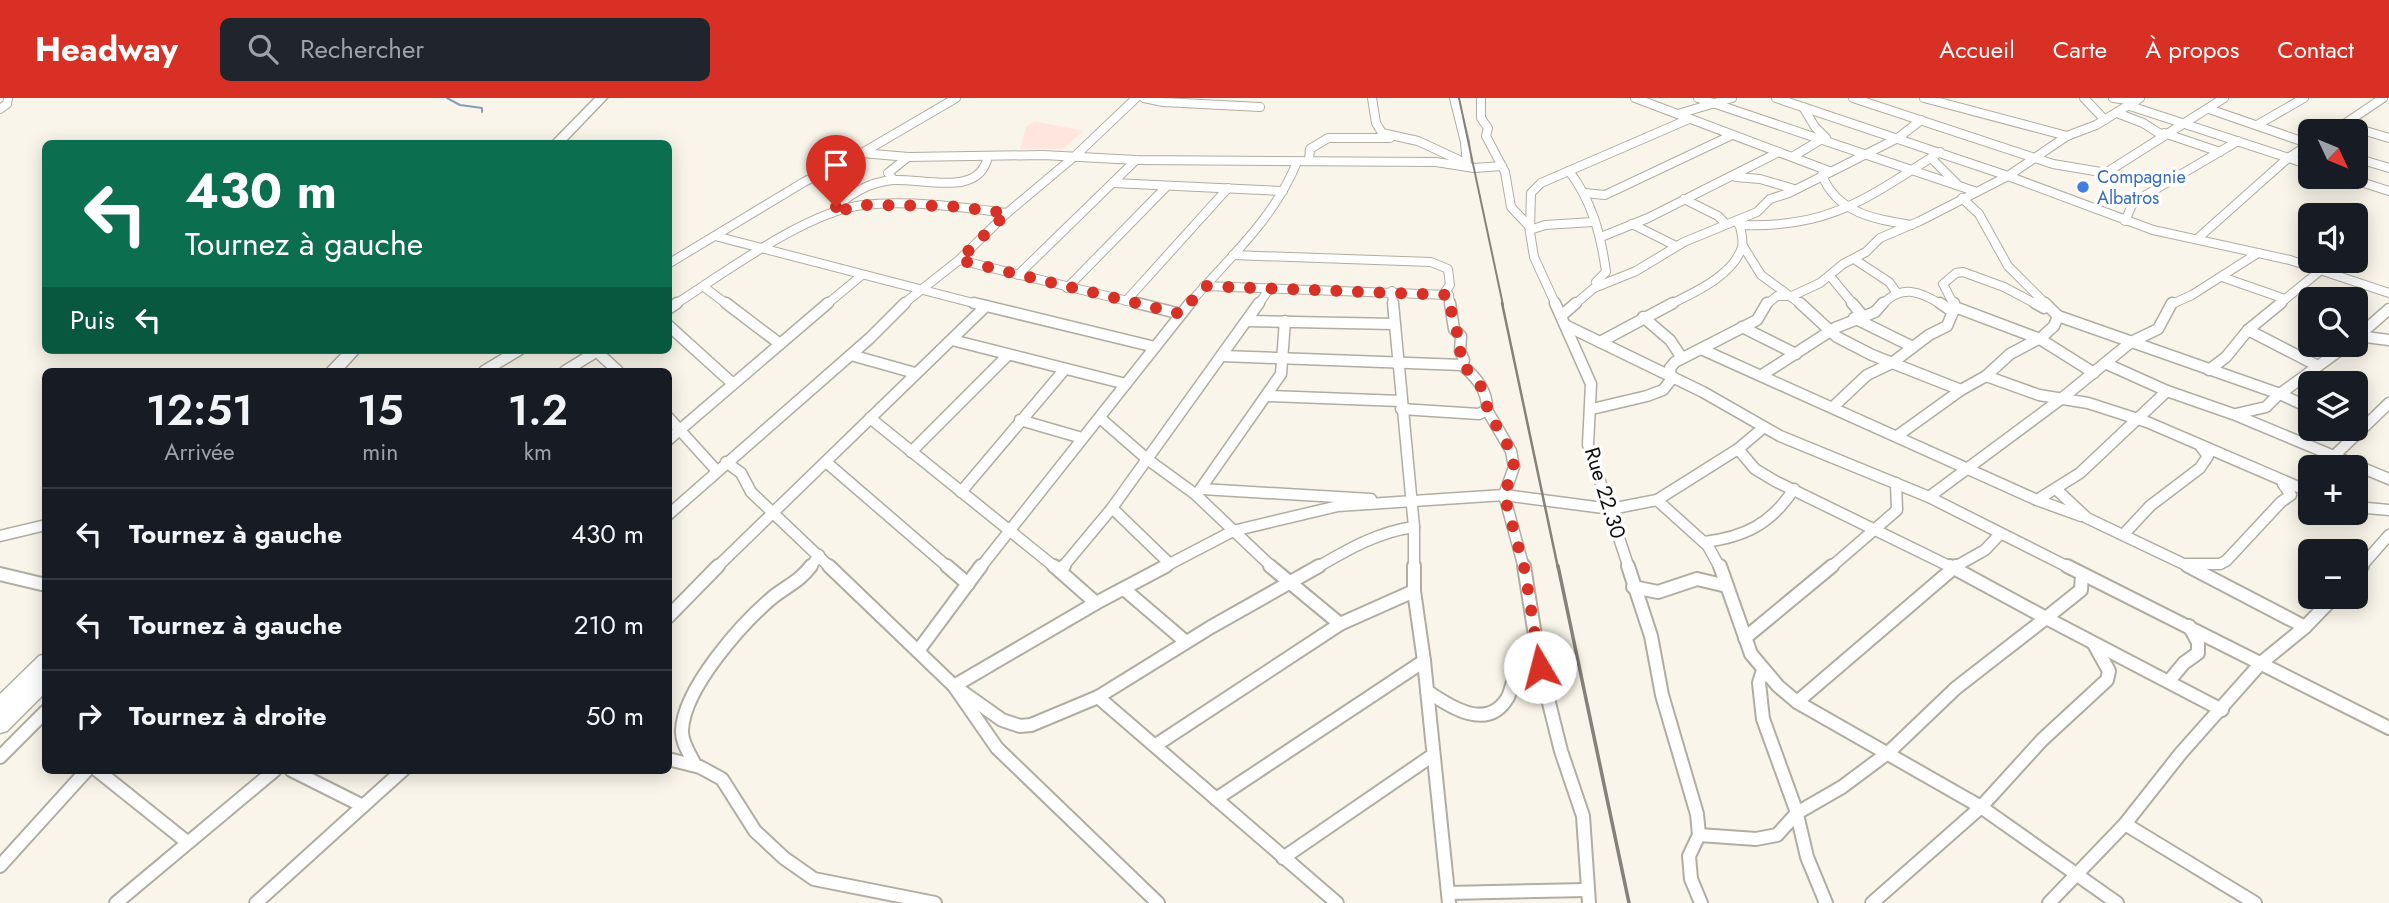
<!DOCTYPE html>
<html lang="fr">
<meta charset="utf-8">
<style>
body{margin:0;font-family:Jost,sans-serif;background:#20242c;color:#f1f3f6;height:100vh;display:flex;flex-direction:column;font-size:26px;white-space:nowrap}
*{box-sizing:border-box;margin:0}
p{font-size:23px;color:#9ea1a6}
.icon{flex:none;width:38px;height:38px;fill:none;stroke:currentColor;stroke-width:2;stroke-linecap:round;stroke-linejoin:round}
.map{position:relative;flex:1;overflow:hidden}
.sheet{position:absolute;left:42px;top:270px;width:630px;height:406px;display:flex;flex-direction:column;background:#171b24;border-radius:10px;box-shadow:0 4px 18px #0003}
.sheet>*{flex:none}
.banner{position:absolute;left:42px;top:42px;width:630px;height:214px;border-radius:10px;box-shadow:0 4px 18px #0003;background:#0b6e4f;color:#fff;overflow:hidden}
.needle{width:46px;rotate:134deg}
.fabs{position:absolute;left:2298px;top:21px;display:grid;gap:14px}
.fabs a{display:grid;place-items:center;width:70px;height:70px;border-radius:10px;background:#171b24;box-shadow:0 4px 18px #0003;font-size:35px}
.pin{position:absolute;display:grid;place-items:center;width:60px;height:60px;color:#fff;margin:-72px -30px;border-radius:50% 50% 50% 0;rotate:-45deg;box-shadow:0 0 7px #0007}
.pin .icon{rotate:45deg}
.me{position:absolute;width:77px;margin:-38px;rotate:352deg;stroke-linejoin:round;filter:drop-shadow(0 0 5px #0008)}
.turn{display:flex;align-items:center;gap:24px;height:147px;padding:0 28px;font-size:32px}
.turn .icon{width:91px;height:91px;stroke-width:2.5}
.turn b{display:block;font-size:49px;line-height:60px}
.then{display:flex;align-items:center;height:66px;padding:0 28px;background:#0003;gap:14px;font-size:26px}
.eta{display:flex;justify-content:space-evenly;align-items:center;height:119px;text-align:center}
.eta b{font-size:42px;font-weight:600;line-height:49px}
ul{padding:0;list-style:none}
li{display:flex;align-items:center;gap:21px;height:91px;padding:0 28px;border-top:2px solid #363941}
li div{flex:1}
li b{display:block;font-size:26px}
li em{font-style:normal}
header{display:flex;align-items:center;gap:42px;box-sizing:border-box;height:98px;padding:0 35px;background:#d93025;color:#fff}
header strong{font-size:33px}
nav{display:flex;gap:38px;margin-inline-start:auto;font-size:24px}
.search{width:490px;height:63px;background:#20242c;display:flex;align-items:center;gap:18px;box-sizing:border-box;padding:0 24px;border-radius:10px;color:#9ea1a6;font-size:26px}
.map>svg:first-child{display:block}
.commercial{fill:#ffe5de}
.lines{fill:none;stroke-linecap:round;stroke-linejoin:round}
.stream{stroke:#859dba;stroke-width:2}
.street-far2-casing{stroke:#b0ada2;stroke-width:10}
.street-far1-casing{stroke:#b0ada2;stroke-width:13}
.street-casing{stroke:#b0ada2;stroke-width:16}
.primary-casing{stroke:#b0ada2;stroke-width:3}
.street-far2{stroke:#fff;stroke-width:8}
.street-far1{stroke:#fff;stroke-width:10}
.street{stroke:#fff;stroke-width:12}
.primary{fill:#fff;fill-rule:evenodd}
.rail-far2{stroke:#85827b;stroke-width:2}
.rail-far1{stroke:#85827b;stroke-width:2.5}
.rail{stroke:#85827b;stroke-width:3.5}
.route{stroke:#d93025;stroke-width:12;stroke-dasharray:0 21.6}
.shop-dot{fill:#3f7fe0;stroke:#fff;stroke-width:2.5}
.labels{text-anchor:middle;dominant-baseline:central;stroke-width:7;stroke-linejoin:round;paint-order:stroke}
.far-shop-label{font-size:18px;fill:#366cbe;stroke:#fff;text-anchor:start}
.street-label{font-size:21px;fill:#0f0e0a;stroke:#fff}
</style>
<header>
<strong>Headway</strong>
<div class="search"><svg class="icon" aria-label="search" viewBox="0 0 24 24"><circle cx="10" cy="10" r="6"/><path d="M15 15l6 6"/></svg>Rechercher</div>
<nav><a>Accueil</a><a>Carte</a><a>À propos</a><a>Contact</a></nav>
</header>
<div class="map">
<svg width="2389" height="805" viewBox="0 0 2389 805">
<rect width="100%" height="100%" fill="#f9f5ea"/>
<!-- commercial -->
<path class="commercial" d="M1034,23L1083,33L1063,51H1020L1026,29Z"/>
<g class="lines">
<!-- stream -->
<path class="stream" d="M447,0L460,7L482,10V14"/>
<!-- street-far2 casing -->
<g class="street-far2-casing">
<g id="street-far2">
<path d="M1144,0L1163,4L1260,9"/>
<path d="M1372,0L1376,25L1382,35L1418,43L1459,62"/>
<path d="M1454,0L1465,44L1467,68"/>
<path d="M1481,0V20L1488,30L1486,38L1505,74L1511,109L1529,128L1534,159L1556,207"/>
<path d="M1635,0L1829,73"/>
<path d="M1698,0L1974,93"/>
<path d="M1776,0L2008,78L2153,132L2290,162L2389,195"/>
<path d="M1853,0L2053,66L2166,85"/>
<path d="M1924,0L2067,38"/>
<path d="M2084,0L2105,22"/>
<path d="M2113,0L2136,3"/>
<path d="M2130,8L2310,67"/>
<path d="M1803,9L1815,29L1826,40"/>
<path d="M0,11L7,6L8,0"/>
<path d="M2209,11L2310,46"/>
<path d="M2117,15L2143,25L2162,37"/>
<path d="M1678,16L1732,0"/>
<path d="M2257,27L2304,0"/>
<path d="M2345,27L2389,40"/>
<path d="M2334,33L2383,0"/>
<path d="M2164,35L2220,54"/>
<path d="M862,55L908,59L1043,57L1136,62L1436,64L1474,70L1502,68"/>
<path d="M1792,59L1822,41"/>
<path d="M1931,60L1958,87"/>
<path d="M2356,60L2389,70"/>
<path d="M1309,62L1310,51L1328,40H1390"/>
<path d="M1569,73C1592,103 1601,137 1606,174L1596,184"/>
<path d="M2104,76L2224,0"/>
<path d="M1822,77C1837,115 1874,121 1911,127"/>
<path d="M1736,79L1760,81L1794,91"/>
<path d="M2345,79L2389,93"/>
<path d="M894,82L888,75L908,59"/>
<path d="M1113,85L1283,93"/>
<path d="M1585,95L1605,97L1732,37"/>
<path d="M1962,100L1979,116L2008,168L2047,207"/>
<path d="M1684,101L1718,118L1726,126"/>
<path d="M832,115C846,97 869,84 893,82C923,80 980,100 988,58"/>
<path d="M2125,123L2132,107L2139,101L2238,43"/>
<path d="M1632,126L1676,148"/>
<path d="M1739,127C1830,131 1867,100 1940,54"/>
<path d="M1530,131L1531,95L1541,85L1689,21"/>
<path d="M1530,132L1545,127L1593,124"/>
<path d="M715,138L981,207"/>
<path d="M1601,139L1648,120L1779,54"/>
<path d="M2197,141L2288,60L2310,46"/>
<path d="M1743,148L1761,177L1802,207"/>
<path d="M1233,157L1431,164L1448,171L1450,187L1444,195"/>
<path d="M1854,161L1889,184L1897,195"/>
<path d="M959,162L1144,207"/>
<path d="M668,166L804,84L862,55L956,0"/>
<path d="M1018,177L1136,62"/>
<path d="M1830,178L1854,207"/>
<path d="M2222,179L2285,201"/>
<path d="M1204,188L1449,197L1450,207"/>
<path d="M704,189L728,207"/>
<path d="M1067,190L1167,88"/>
<path d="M1392,193L1393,207"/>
<path d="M1126,203L1228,90"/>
<path d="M674,207C723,176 807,113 863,107C909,102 961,109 1007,115"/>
<path d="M826,207L862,177"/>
<path d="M902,207L959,162L1007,115L1075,58L1136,0"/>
<path d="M1188,207C1228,161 1274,121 1297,64"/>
<path d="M1258,207L1270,190"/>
<path d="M1574,207L1594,190L1636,173L1684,144L1757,114L1770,101L1789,95L1898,40L1921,22"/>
<path d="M1669,207C1693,195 1733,178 1742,149C1744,141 1740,131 1739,122"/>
<path d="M1766,207L1777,198H1792L1820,185L1843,166L1866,154L1880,140L1920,123L2008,78L2067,38L2096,27L2140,0"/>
<path d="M1882,207C1901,186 1920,193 1942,207"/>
<path d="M1954,207L1943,186L1956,175L1963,174L2004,189L2038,207"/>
<path d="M2170,207L2192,197L2258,155"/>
<path d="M2278,207L2321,172"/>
</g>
</g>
<!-- street-far1 casing -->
<g class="street-far1-casing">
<g id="street-far1">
<path d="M726,205L780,246"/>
<path d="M974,205L1155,249"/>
<path d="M1137,205L1181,216"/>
<path d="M1393,205L1414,429V470"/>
<path d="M1450,205L1454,231L1461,238L1460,253L1464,262L1462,267"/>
<path d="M1555,205L1591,286L1588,347L1629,470"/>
<path d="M1800,205L1837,239L1872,257L1961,292"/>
<path d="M1852,205L1862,217"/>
<path d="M1940,205L1953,214"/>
<path d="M1954,205L1955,209L2040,241L2094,275"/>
<path d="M2035,205L2044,210"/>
<path d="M2045,205L2058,218L2280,296L2310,310"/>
<path d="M668,211L677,205"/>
<path d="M1561,218L1576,205"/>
<path d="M1643,219L1670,242L1682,260"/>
<path d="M1854,220L1913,249"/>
<path d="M1247,223L1394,226"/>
<path d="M668,227L732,285"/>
<path d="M1565,227L1703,294L1780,338L1929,399L2070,470"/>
<path d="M1742,229L1796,256"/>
<path d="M2248,232L2318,268"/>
<path d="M2358,238L2389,242"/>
<path d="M2356,240L2389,211"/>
<path d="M952,242L1126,286"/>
<path d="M1600,244L1673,205"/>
<path d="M1701,251L2037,402L2080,375L2167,293"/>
<path d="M595,252L618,273"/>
<path d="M851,257L915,275"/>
<path d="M1222,258L1462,267C1476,279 1488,293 1487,312L1479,316L1401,311"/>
<path d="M2107,266L2167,293L2233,316L2389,381"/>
<path d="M2209,272L2226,259L2248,232L2281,205"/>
<path d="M484,273L519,252"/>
<path d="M565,273L599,252"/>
<path d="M1762,277L1835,230L1875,214L1883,205"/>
<path d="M1986,278L2039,297L2088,305L2147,324L2310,394"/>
<path d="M1267,298L1401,303"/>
<path d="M1833,309L1867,277L1892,265L1929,237L1947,228L1955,209"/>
<path d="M1592,311L1647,298L1663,292L1671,282L1670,270L1675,264L1757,222L1767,205"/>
<path d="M1487,312L1511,353L1514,369L1504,397L1524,470"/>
<path d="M2236,316L2266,309L2277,298L2347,247"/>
<path d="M668,319L717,373"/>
<path d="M870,320L1056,470"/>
<path d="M1100,320L1147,361L1195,396L1273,470"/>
<path d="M1020,322L1082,340"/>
<path d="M1897,338L1961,292L1986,278L2010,256L2042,239L2054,228L2058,218"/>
<path d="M668,342L828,205"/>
<path d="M1738,351L1755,371L1775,383L1953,470"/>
<path d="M911,354L1008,257"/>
<path d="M2334,358L2389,305"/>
<path d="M726,364L741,375L751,394L831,470"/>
<path d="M826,364L949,470"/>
<path d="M1202,391L1371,401"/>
<path d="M2057,392L2087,420L2192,470"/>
<path d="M1199,393L1281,276L1285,223"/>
<path d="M961,394L1065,271"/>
<path d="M1929,399L2061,301L2131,244L2158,231L2172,205"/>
<path d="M1657,402L1708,448L1720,470"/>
<path d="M2037,402L2081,418"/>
<path d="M2356,409L2389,412"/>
<path d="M1112,410L1170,466"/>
<path d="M668,417L870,240L905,205"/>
<path d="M2124,436L2150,408L2200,370L2208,358L2201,349"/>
<path d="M0,438L46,427"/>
<path d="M1704,444C1745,439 1771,426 1794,391"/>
<path d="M2187,466H2220L2226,463L2281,404L2291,397L2283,386"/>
<path d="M716,470L986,208"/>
<path d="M810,470L819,457"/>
<path d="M980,470L1190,205"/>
<path d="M1062,470L1112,410L1259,205"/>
<path d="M1162,470L1233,433L1338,408L1504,397L1611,411L1657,402L1738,351L1763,330"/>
<path d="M1316,470C1347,452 1377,434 1414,429"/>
<path d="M1830,470L1897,412L1896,385"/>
<path d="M1953,470L1985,452L2000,436"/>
<path d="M2360,470L2389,437"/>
</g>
</g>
<!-- street casing -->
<g class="street-casing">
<g id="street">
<path d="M829,468L954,588L1002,622L1020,628L1031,627L1098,599L1211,529L1319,468"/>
<path d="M947,468L968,486"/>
<path d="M1054,468L1096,505"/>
<path d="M1270,468L1340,526"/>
<path d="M1414,468V493L1424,563L1449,805"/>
<path d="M1524,468L1540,569L1561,653L1583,718L1589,805"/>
<path d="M1628,468L1651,538L1662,597L1697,716L1699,737L1689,758L1691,781L1701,805"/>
<path d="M1720,468L1751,556L1778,588L1797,604L1981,709L2117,805"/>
<path d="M1950,468L2046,520L2081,492L2082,477"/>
<path d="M2067,468L2389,630"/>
<path d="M2188,468L2305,529"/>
<path d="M1060,473L1064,468"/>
<path d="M2356,475L2362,468"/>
<path d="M0,476L46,487"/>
<path d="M1633,489L1658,494L1697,481L1727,488"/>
<path d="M1124,491L1186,544"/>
<path d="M668,519L718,468"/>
<path d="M1745,540L1832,468"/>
<path d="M918,553L981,468"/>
<path d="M1763,572L1759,585L1763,621L1796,712L1807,759L1826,805"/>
<path d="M2169,583L2184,565L2198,555V544L2189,528"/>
<path d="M1427,593C1450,609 1488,634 1508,599C1512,591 1512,580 1519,574C1525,568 1533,569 1540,569"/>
<path d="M1098,599L1337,805"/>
<path d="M1797,604L1956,468"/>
<path d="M1156,647L1340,526L1414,493"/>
<path d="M0,659L46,613"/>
<path d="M668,661L700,669L722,681L755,733L784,760L814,781L935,805"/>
<path d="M695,667C690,656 681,644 682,632C684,590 742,525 773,499C787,488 800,483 811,468"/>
<path d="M97,672L187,744"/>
<path d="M291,672L363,708L403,672"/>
<path d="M1216,701L1424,563"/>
<path d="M2125,726L2255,805"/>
<path d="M1699,737L1756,741L1777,737L1797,715L1842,689L1889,654L1956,590L2046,520L2222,612"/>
<path d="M1283,760L1433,657"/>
<path d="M0,768L87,672"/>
<path d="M1448,795L1587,792"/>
<path d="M116,805L275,672"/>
<path d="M256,805L363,708"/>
<path d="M1158,805L997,650L954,588L1096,505L1166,468"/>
<path d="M1872,805L1981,709L2042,642L2107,582L2109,573L2094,546"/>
<path d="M2049,805L2125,726L2181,655L2261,565L2305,529L2334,499"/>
</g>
</g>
<!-- primary casing -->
<g class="primary-casing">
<g id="primary">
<path d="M595,0H607L563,46H550Z"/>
<path d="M345,252H361L342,273H325Z"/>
<path d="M46,556V594L7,633L0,635V596L39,558Z"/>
</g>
</g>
<!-- street-far2 -->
<use href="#street-far2" class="street-far2"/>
<!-- street-far1 -->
<use href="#street-far1" class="street-far1"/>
<!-- street -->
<use href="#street" class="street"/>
<!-- primary -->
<use href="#primary" class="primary"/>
<!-- rail-far2 -->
<path class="rail-far2" d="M1459,0L1503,207"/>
<!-- rail-far1 -->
<path class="rail-far1" d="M1502,205L1558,470"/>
<!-- rail -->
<path class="rail" d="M1558,468L1629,805"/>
</g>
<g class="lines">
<!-- route -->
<path class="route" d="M836,109L832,115L862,107L949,108L1007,115L959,162L1181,216L1204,188L1449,197L1454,231L1461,238L1460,253L1464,262L1462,267L1477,281L1487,301V312L1511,353L1514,369L1504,397L1525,473L1540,569"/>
</g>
<!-- markers -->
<circle class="shop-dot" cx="2083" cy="89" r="7"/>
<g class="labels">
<!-- far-shop labels -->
<g class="far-shop-label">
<text x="2097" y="79">Compagnie<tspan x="2097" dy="21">Albatros</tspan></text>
</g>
<!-- street labels -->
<g class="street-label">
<text transform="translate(1605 395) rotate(73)">Rue 22.30</text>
</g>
</g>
</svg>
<div class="fabs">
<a><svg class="needle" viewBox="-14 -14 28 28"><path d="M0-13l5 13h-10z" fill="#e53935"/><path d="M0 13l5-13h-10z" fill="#9ea1a6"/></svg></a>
<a><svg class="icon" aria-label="sound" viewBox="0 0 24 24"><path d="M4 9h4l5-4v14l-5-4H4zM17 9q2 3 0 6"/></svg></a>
<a><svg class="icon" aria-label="search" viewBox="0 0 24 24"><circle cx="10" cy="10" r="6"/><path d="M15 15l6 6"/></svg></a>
<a><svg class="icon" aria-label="layers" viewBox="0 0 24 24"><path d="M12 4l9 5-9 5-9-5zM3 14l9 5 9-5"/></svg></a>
<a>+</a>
<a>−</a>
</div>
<div class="pin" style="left:836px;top:109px;background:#d93025"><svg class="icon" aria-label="arrive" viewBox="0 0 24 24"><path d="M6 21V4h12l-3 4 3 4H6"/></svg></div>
<svg class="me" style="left:1540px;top:569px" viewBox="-20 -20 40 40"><circle r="19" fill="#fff"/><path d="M0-13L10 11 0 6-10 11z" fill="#d93025"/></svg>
<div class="banner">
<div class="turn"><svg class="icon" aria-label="left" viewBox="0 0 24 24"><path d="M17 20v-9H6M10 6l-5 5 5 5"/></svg><div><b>430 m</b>Tournez à gauche</div></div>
<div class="then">Puis<svg class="icon" aria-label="left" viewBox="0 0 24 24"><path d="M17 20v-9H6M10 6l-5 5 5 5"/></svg></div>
</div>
<section class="sheet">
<div class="eta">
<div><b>12:51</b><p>Arrivée</p></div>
<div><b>15</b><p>min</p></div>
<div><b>1.2</b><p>km</p></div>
</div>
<ul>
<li><svg class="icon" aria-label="left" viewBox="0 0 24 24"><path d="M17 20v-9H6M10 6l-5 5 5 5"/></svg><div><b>Tournez à gauche</b></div><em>430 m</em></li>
<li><svg class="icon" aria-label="left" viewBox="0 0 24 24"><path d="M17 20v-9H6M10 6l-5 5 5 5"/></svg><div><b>Tournez à gauche</b></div><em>210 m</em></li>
<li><svg class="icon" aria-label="right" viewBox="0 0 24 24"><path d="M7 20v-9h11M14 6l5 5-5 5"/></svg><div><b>Tournez à droite</b></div><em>50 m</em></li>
</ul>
</section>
</div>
